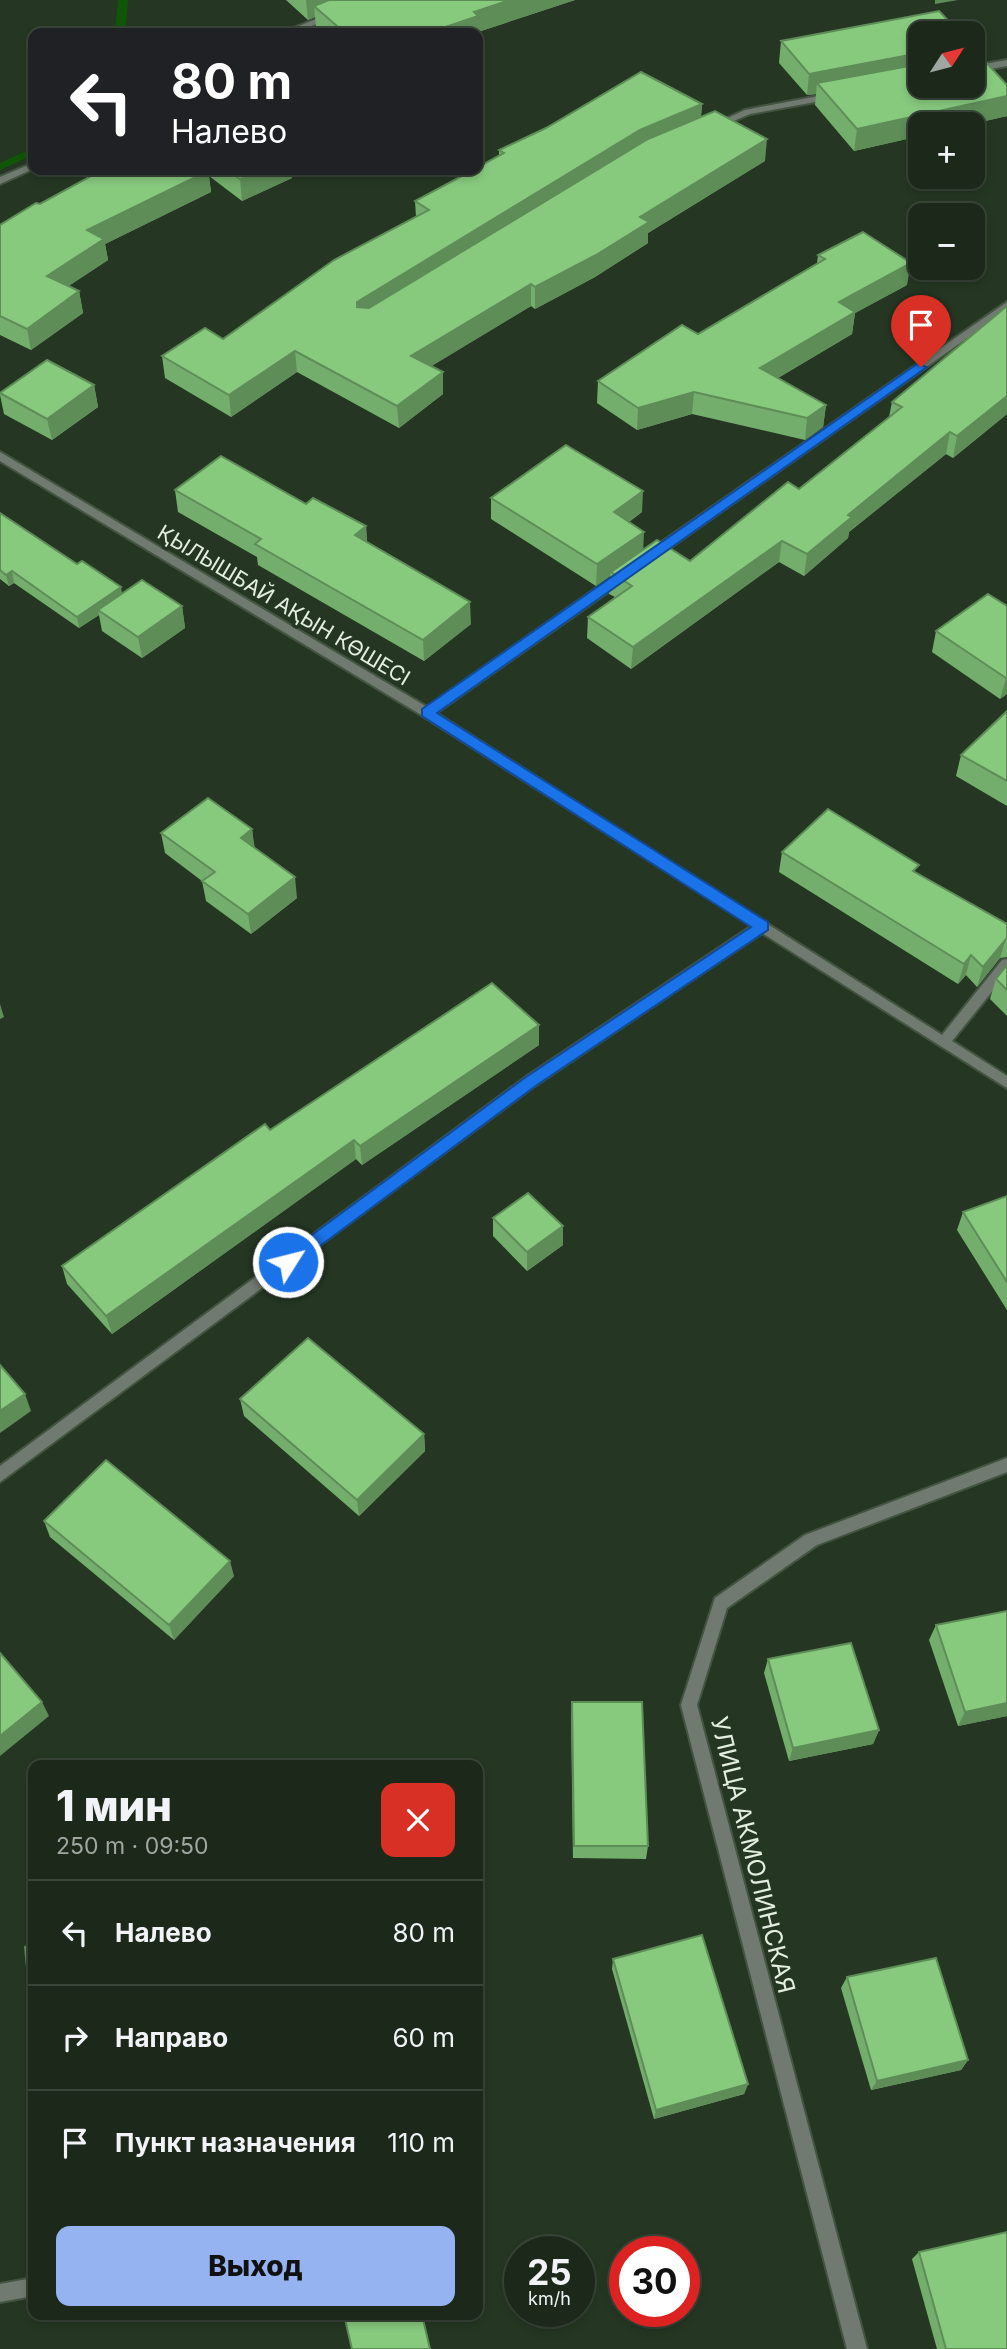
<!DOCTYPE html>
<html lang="ru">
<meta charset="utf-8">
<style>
body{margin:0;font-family:Inter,sans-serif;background:#293527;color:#f1f3f6;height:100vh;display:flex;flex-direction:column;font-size:26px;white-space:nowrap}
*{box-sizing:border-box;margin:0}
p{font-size:23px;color:#a0a6a2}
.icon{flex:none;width:38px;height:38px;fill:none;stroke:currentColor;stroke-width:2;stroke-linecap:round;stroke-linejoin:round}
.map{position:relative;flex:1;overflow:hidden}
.panel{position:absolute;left:28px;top:1760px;width:455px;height:560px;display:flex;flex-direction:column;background:#1c291a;border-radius:14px;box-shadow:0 4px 10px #0003,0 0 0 2px #3a4539}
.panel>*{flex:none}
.guide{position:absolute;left:28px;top:28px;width:455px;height:147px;border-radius:14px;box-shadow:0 4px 10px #0003,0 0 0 2px #3a4539;background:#202124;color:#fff;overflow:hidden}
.needle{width:46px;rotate:54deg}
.fabs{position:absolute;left:908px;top:21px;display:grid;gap:14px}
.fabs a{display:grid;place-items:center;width:77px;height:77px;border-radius:14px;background:#1c291a;box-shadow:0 4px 10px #0003,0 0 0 2px #3a4539;font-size:35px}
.speed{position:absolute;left:504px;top:2236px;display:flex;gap:14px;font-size:35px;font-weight:700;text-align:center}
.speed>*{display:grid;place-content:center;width:91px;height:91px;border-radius:50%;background:#1c291a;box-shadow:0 4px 10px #0003,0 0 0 2px #3a4539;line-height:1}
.speed small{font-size:18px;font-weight:400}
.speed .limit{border:10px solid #d22;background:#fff;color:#111}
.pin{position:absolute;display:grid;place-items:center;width:60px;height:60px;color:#fff;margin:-72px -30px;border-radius:50% 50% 50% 0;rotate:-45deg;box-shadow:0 0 7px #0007}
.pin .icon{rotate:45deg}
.me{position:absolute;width:77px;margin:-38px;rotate:54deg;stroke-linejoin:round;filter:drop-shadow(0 0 5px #0008)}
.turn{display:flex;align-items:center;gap:24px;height:147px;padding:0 28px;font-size:32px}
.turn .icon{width:91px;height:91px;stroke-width:2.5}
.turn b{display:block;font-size:49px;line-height:60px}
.round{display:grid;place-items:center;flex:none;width:74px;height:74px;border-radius:14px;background:#293527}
.summary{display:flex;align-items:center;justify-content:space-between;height:119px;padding:0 28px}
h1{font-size:42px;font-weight:800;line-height:52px}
.button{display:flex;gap:14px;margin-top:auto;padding:14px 28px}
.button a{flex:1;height:80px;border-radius:14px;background:#95b2f1;color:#111;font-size:28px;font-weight:800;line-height:80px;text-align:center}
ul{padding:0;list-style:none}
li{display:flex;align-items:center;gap:21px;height:105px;padding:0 28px;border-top:2px solid #3a4539}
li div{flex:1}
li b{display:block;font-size:26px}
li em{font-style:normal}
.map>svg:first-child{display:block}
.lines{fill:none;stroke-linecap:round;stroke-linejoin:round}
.stream{fill:#105607;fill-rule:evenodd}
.minor-casing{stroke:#445442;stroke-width:4}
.minor{fill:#717a70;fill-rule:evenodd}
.wall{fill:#74ae6c}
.shaded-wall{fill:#5e8d58}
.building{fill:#87ca7e;stroke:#5e8d58;stroke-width:2}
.route{fill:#1a73e8;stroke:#114b97;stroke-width:2}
.labels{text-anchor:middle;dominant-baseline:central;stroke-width:7;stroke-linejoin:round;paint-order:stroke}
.street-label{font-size:21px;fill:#e4efe2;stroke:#253723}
.near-street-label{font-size:24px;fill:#e4efe2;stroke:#253723}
</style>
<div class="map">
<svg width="1007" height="2349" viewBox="0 0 1007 2349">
<rect width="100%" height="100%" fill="#253723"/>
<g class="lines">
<!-- stream -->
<g class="stream">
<path d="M118,0H128L125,33H115Z"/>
<path d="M33,148V155L0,170V163Z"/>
</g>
<!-- minor casing -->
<g class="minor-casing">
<g id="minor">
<path d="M329,14L337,16L294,33H281Z"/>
<path d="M1007,60V66L973,72V66Z"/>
<path d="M834,93L837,94V98L750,114L715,129L710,126L745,110Z"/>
<path d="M33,163V169L0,184V177Z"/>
<path d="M1007,302V310L654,559H646V553Z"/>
<path d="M0,452L427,707L621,571H629V577L436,713L942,1035L1002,960L1007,959V973L952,1041L1007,1076V1088L762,933L536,1085L0,1482V1466L526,1077L752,926L423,716L0,461Z"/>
<path d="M1007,1458V1472L817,1545L727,1608L697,1705L867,2349H847L681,1705L715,1598L805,1535Z"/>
<path d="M33,2278V2296L0,2302V2284Z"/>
</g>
</g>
<!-- minor -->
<use href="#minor" class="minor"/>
</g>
<!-- wall -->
<g class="wall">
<path d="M286,0H575L478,32V37V33H323L316,27L315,17L308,20Z"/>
<path d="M781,41L1007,85V116L972,124H920V136L854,151L815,105L816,94L807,95L779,63Z"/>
<path d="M702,104L701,117L765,161L648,233V243L595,277L535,309L531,306L431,366L443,372V394L399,428L297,372L231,417L165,378L162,356L223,339L416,217L415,201L499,156V150Z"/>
<path d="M102,170H291L292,178L242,201L209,176L211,192L105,244L108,260L68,286L79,291L83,313L31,350L0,335V225Z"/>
<path d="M818,255L907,285L855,313L852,334L778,378L826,405L823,427L805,440L692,414L637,430L597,403L598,381L698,334L817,263Z"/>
<path d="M1007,306V414L953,458L946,454L849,532L848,538L804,576L779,562L631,669L587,638L588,617L615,597L609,594L610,576L596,586L491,519V498L642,512L629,522L643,550L690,561L799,489L889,417L892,402Z"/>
<path d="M94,385L98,407L52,440L4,414L0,395V392Z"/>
<path d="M175,490L306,504L366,526L367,542L471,624L424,661L258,565L257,557L178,512Z"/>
<path d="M0,513L77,564L122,593L182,606L185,628L142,658L102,631L99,615L79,628L14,583L9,586L0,579Z"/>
<path d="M1007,606V694L1000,699L932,652L936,631Z"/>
<path d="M1007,711V806L956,776L961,755Z"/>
<path d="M252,829L254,848L297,898L251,934L206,901L202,881L165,853L161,833Z"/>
<path d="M782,852L917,873L1007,924V957L1000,958L977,987L966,975L958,984L779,872Z"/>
<path d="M1007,965V1016L990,999L996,979Z"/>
<path d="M539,1025V1045L362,1165L356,1159L112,1334L67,1284L62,1266L270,1130Z"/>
<path d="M1007,1196V1310L957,1230L963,1212Z"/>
<path d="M493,1218L563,1226V1245L527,1271L493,1236Z"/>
<path d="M240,1399L424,1434L425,1451L359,1516L244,1416Z"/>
<path d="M44,1521L234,1576L174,1640L50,1537Z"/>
<path d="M1007,1611V1716L958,1726L929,1640L936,1625Z"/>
<path d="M768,1659L879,1730L873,1744L789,1761L764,1673Z"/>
<path d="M572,1702L648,1846L646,1859L573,1858L571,1715Z"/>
<path d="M613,1959L748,2084L744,2094L654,2119L612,1969Z"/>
<path d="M847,1977L968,2060L961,2070L871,2090L841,1988Z"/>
<path d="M919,2252L1007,2349H937L912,2259Z"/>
</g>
<!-- shaded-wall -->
<g class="shaded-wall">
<path d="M306,0H358L314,6L315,17L308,20Z"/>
<path d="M510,0H575L478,32V37V33H428L474,12Z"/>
<path d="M935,0H958L935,4Z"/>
<path d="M920,53V74L817,83L816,94L807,95L809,74Z"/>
<path d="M1007,96V116L972,124H920V136L854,151L857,129Z"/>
<path d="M702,104L700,126L359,324L357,302L640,130Z"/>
<path d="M767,139L765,161L648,233V243L595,277L535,309V287L640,217Z"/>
<path d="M261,170H291L292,178L242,201L240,179Z"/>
<path d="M208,171L211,192L105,244L108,260L51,298L47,276L87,230Z"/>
<path d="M911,263L907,285L855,313L852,334L758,390L760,368L839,302Z"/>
<path d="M531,284V306L412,378L411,356Z"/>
<path d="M79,291L83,313L31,350L27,329Z"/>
<path d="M295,351L297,372L231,417L229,395Z"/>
<path d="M443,372V394L399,428L397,406Z"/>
<path d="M94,385L98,407L52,440L47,419Z"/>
<path d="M694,392L692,414L637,430L638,408Z"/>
<path d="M1007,396V414L953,458L957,436Z"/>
<path d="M826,405L823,427L805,440L807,418Z"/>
<path d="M950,432L946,454L849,532L848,538L804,576L807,554L848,515Z"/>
<path d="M643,491L642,512L613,533L614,512Z"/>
<path d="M366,526L367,547L355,535Z"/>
<path d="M644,532L643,553L611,572L610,576L596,586L597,564Z"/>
<path d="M782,541L779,562L631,669L633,647Z"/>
<path d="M12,571L14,583L9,586L6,575Z"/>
<path d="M121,587L123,599L98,610L99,615L79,628L77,617Z"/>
<path d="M470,602L471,624L424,661L423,640Z"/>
<path d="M182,606L185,628L142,658L138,637Z"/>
<path d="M1007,677V694L1000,699L1006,678Z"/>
<path d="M252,829L255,850L241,838Z"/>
<path d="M295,877L297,898L251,934L248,914Z"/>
<path d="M1006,938L1000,958L977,987L983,967Z"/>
<path d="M971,955L966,975L958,984L964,964Z"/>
<path d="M0,1004L4,1017L0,1019Z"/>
<path d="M539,1025V1045L362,1165L360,1146Z"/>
<path d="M354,1140L356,1159L112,1334L106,1316Z"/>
<path d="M563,1226V1245L527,1271V1252Z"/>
<path d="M25,1394L31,1411L0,1433V1411Z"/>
<path d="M424,1434L425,1451L359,1516L357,1500Z"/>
<path d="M230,1561L234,1576L174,1640L169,1625Z"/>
<path d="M42,1702L49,1716L0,1756V1736Z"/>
<path d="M1007,1703V1716L958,1726L965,1712Z"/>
<path d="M879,1730L873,1744L789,1761L793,1748Z"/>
<path d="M968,2060L961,2070L871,2090L877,2081Z"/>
<path d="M748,2084L744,2094L654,2119L656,2110Z"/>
</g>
<!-- building -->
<g class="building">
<path d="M329,0H510L474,12L478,16L428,33H345L314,6Z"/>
<path d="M939,11L960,33H920V53L809,74L781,41Z"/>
<path d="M973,48L1007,85V96L857,129L817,83L920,64V86H973Z"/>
<path d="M641,72L702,104L640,130L357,302V307L369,308L648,139L715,111L767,139L640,217L649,222L596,255L535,287L531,284L411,356L443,372L397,406L295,351L229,395L162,356L205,328L223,339L334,260L429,210L415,201L473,170H478V167L504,153L499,150L546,128Z"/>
<path d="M102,170H207L208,171L87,230L104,239L47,276L79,291L27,329L0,316V225L36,203L40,204Z"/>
<path d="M227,170H261L240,179Z"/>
<path d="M863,232L911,263L839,302L855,312L760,368L826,405L807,418L694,392L638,408L598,381L682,325L698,334L825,259L818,255Z"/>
<path d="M1007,306V396L957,436L950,432L848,515L852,517L807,554L782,541L633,647L588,617L632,586L611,572L657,540L690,561L788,482L799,489L902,407L892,402Z"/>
<path d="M47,360L94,385L47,419L0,393Z"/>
<path d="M566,445L643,491L614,512L644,532L597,564L491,498Z"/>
<path d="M221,456L306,504L313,498L366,526L355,535L470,602L423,640L255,544L261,539L175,490Z"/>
<path d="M0,513L77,564L82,561L121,587L77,617L12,571L6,575L0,570Z"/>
<path d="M142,580L182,606L138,637L98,610Z"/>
<path d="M988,594L1007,606V677L1006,678L936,631Z"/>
<path d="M1007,711V781L961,755Z"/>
<path d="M208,798L252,829L241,838L295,877L248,914L202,881L215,872L161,833Z"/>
<path d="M828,809L919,865L913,871L1007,924V938L983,967L971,955L964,964L782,852Z"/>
<path d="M1007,965V990L996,979Z"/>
<path d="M492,983L539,1025L360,1146L354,1140L106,1316L62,1266L265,1124L270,1130Z"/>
<path d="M528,1193L563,1226L527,1252L493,1218Z"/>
<path d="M1007,1196V1282L963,1212Z"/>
<path d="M308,1338L424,1434L357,1500L240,1399Z"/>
<path d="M0,1365L25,1394L0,1411Z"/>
<path d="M106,1460L230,1561L169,1625L44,1521Z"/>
<path d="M1007,1611V1703L965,1712L936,1625Z"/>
<path d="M851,1643L879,1730L793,1748L768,1659Z"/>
<path d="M0,1653L42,1702L0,1736Z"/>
<path d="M572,1702H642L648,1846H574Z"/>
<path d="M702,1935L748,2084L656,2110L613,1959Z"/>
<path d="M33,1942V2028L25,1947Z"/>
<path d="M936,1958L968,2060L877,2081L847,1977Z"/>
<path d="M1007,2232V2349H946L919,2252Z"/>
<path d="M344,2315H422L430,2349H352Z"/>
</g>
<!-- route -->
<path class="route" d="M917,364L927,367L437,713L768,922V930L537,1085L293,1266H282V1257L526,1077L751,927L422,716V709Z"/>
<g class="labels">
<!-- street labels -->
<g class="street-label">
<text transform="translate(284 605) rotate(31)">ҚЫЛЫШБАЙ АҚЫН КӨШЕСІ</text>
</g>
<!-- near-street labels -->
<g class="near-street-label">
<text transform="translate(753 1855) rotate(76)">УЛИЦА АКМОЛИНСКАЯ</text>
</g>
</g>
</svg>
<div class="fabs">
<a><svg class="needle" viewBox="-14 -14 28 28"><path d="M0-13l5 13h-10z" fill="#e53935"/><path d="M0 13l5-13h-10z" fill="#a0a6a2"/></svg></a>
<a>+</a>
<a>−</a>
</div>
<div class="speed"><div>25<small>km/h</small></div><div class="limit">30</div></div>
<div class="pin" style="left:921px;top:367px;background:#d93025"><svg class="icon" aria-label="arrive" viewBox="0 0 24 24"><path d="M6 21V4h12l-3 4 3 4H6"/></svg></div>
<svg class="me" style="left:288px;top:1262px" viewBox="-20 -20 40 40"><circle r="17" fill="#1a73e8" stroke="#fff" stroke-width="3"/><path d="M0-11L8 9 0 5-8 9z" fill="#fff"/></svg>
<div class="guide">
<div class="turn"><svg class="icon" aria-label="left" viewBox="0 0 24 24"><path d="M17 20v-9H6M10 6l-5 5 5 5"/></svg><div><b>80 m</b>Налево</div></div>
</div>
<section class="panel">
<div class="summary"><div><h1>1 мин</h1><p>250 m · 09:50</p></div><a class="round" style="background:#d93025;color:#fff"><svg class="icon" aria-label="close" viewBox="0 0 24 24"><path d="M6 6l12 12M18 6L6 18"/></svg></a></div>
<ul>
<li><svg class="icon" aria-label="left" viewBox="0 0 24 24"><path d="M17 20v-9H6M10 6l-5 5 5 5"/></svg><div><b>Налево</b></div><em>80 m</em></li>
<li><svg class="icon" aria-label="right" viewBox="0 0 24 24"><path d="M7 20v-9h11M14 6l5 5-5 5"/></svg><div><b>Направо</b></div><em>60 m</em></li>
<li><svg class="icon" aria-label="arrive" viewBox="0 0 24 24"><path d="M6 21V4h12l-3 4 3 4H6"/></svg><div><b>Пункт назначения</b></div><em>110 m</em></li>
</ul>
<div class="button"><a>Выход</a></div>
</section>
</div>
